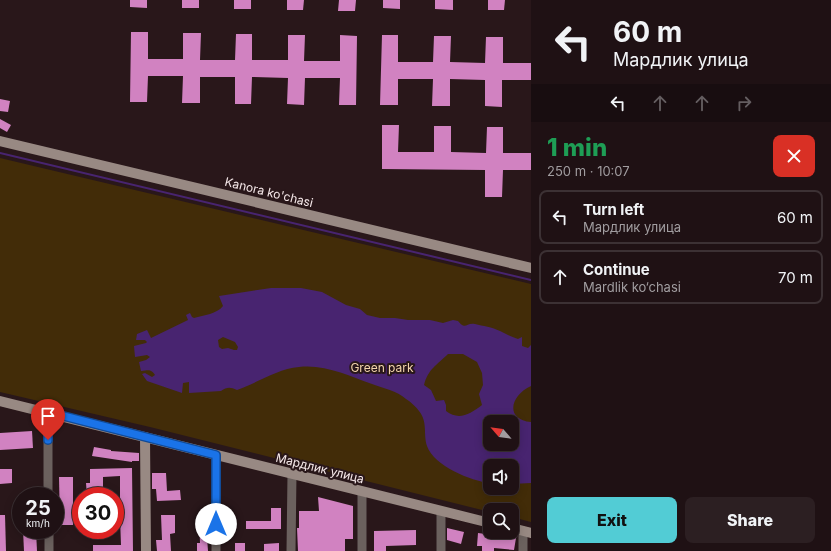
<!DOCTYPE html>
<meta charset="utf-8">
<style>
body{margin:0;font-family:Inter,sans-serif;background:#2c1f22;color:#f1f3f6;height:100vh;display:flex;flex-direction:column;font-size:15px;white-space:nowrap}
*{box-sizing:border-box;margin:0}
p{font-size:13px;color:#a19da0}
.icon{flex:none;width:22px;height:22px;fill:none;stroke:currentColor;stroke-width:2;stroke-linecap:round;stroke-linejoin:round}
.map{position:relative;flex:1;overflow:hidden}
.side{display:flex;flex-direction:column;background:#1f1114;width:300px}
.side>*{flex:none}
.hud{background:#1f1114;color:#f1f3f6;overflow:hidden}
.needle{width:26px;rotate:298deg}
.fabs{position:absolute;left:483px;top:415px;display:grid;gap:8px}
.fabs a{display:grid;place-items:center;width:36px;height:36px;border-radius:8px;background:#1f1114;box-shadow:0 2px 10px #0003,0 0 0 1px #3c3134;font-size:20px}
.speed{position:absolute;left:12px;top:487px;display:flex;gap:8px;font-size:20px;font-weight:700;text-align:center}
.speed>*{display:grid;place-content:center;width:52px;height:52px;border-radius:50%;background:#1f1114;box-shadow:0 2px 10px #0003,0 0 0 1px #3c3134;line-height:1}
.speed small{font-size:10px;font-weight:400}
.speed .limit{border:6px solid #d22;background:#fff;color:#111}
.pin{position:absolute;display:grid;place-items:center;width:34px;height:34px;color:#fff;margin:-41px -17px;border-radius:50% 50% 50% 0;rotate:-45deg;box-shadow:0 0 4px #0007}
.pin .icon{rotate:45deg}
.me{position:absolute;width:44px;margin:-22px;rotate:0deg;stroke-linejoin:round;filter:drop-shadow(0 0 3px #0008)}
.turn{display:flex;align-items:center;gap:14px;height:84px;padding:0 16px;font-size:18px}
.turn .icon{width:52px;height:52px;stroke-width:2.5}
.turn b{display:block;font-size:28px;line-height:34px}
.lanes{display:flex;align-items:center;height:38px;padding:0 16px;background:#0003;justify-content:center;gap:20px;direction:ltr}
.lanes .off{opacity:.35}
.round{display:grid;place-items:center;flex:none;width:42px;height:42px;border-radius:8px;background:#2c1f22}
.headline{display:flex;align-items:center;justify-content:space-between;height:68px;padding:0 16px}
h1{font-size:24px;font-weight:800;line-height:30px;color:#1e9e55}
.cta{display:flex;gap:8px;margin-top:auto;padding:8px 16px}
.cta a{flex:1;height:46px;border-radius:8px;background:#52ccd5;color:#111;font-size:16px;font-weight:800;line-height:46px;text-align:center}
.cta a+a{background:#2c1f22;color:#f1f3f6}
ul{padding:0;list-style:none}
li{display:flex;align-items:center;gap:12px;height:54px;margin:0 8px 6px;padding:0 8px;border:2px solid #3c3134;border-radius:8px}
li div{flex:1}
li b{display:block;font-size:15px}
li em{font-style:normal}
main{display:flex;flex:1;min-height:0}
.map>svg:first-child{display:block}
.green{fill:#422c08;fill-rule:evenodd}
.water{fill:#482470;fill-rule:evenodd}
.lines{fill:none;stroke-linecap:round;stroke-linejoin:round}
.stream{stroke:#482470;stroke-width:2}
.building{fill:#d182c1}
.street{stroke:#6b615e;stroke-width:9}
.secondary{stroke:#988983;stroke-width:10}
.route-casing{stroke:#114b97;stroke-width:10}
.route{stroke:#1a73e8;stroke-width:7}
.labels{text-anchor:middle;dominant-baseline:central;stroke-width:4;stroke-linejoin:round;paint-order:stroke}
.street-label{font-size:12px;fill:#f6e9ea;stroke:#29171a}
.park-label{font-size:12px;fill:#f4d5ad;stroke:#29171a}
</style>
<main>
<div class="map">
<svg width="531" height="551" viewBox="0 0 531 551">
<rect width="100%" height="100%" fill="#29171a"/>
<!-- green -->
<path class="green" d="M0,158L531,284V522L512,517V510H490V512L150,427L0,392ZM490,422H512V444H490ZM490,466H512V488H490Z"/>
<!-- water -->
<path class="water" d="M271,288H301L322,292L346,305L360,309L367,315L380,318H395L408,320H430L443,323L453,320L458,321C466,331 466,322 475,324C483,326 492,327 500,331C506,334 511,337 518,339L522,337V346L528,348L531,345V386C511,395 504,419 531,422V483L512,484V466H490V483C471,481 434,466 427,446C423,434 428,422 419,411C416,407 411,402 406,399C397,391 383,388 372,384C349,376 325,364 299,367C277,369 257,383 237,390C230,387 227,387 221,391L189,393V382L183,383L182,393L147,381L142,374L145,373L152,377L155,375C150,368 148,371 141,371L139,362L146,360L150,357L147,355L135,357L134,346L146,343L147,342L145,340H136L137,334L147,330L151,338L188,320L186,315L190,313L192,317L194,318C204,315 217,314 223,306L219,296ZM223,337L235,342L238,347L237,350H234L228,348L222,349L219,347L218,340ZM448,354H463L477,362L482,373L483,385L479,394L482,405C470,414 459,421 446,411V405L444,400L436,401L431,390L424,385C428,369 437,365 448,354ZM490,422H512V444H490Z"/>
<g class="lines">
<!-- stream -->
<path class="stream" d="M0,153L531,280"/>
</g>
<!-- building -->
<g class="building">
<path d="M130,0H147V8L130,7Z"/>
<rect x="182" y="0" width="17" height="8"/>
<rect x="234" y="0" width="17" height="9"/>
<path d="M287,0H304L303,10H287Z"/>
<path d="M339,0H356L355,11H338Z"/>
<path d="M383,0H400V9L383,8Z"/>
<path d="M435,0H453V10L435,9Z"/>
<path d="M488,0H505L504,10H488Z"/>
<path d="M131,32H148V59H183V33H201L200,60H235L236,34H252V60H288V35H305L304,61H340V35L357,36L356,105H339L340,78H305L304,105L287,104L288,78L252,77L251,104H235V77H200V103H182L183,76H148L147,102H130Z"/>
<path d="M382,35H398V62H433L434,36H451L450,62L485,63L486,37H503V63H531V80H502V107L485,106V80L450,79V106H432L433,79H398V105H380Z"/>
<path d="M0,99L10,101L8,112L0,111Z"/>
<path d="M0,119L11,125L7,132L0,128Z"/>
<path d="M382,125H399L398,152H434V126H451V152L486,153L487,127H503V153H531V170H503L502,197H485V170L382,169Z"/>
<path d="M32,431L33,448L0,450V433Z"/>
<path d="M94,447L111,450V451L139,453V461H132V462L92,456Z"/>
<path d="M132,468L133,551H93V545H121L120,518H118V503H120V476L103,477V496H87L86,483H90V469Z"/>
<path d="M0,469H12V483L0,484Z"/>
<path d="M152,473H166L167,491L180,490L181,500L157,501L156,489H152Z"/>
<path d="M59,477H73V525H60Z"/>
<path d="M318,497L353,506V539H345V551H298L297,528H299V511H319Z"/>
<path d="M271,508H281V529H246V521H271Z"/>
<path d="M0,515H5L6,551H0Z"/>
<path d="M161,515H175V533L170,534L171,551H157L156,540H162Z"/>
<path d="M210,518V537H207L208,551H197V543H200L199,519Z"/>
<path d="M447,528L464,532L461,544L447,540Z"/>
<path d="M23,530H36L37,551H24Z"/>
<path d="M416,530V545L386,546V551H374V531Z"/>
<path d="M478,533L516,538L514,550L494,548V551H482V546H477Z"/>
<rect x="235" y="543" width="10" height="8"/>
<path d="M279,543V551H264V544Z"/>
</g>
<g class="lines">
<!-- street -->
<g class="street">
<path d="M48,412V496"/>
<path d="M362,492V551"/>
<path d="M441,511V551"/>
<path d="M49,530V551"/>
<path d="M523,531V551"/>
<path d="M216,551V455"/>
<path d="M291,551L292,474"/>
</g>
<!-- secondary -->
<g class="secondary">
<path d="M0,141L531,268"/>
<path d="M0,401L490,523"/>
<path d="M145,437L146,551"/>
<path d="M512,528L531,533"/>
</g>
</g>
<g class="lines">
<!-- route casing -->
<g class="route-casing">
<path id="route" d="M48,440V412L216,455V524"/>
</g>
<!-- route -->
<use href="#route" class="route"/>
</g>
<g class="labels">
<!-- street labels -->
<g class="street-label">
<text transform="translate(269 192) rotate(14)">Kanora ko'chasi</text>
<text transform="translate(320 468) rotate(14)">Мардлик улица</text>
</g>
<!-- park labels -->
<g class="park-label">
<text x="382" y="367">Green park</text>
</g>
</g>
</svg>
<div class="fabs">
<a><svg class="needle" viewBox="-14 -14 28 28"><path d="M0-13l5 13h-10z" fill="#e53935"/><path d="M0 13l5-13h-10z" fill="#a19da0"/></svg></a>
<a><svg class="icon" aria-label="sound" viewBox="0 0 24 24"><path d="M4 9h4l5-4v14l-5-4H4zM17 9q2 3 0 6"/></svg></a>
<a><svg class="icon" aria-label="search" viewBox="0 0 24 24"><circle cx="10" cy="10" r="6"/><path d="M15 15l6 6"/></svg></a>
</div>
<div class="speed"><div>25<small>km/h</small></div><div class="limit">30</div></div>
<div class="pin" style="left:48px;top:440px;background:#d93025"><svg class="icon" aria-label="arrive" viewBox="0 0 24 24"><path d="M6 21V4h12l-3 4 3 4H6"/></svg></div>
<svg class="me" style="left:216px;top:524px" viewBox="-20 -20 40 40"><circle r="19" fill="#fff"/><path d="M0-13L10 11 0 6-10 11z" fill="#1a73e8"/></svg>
</div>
<section class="side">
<div class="hud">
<div class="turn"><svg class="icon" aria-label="left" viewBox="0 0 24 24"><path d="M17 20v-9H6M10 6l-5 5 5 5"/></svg><div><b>60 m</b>Мардлик улица</div></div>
<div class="lanes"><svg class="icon" aria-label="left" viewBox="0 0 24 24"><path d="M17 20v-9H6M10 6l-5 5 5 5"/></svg><svg class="icon off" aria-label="ahead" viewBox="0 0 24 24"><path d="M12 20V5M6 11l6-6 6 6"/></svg><svg class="icon off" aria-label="ahead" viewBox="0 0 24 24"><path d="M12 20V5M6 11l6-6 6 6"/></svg><svg class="icon off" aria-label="right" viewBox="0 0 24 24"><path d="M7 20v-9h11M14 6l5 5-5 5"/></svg></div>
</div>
<div class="headline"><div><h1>1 min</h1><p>250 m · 10:07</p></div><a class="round" style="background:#d93025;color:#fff"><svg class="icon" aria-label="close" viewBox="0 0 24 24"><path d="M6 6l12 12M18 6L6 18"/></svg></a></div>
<ul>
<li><svg class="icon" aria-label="left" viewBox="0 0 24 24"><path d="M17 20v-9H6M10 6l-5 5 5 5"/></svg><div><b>Turn left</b><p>Мардлик улица</p></div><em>60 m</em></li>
<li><svg class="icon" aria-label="ahead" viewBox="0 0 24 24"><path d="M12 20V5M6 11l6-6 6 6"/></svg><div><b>Continue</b><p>Mardlik ko‘chasi</p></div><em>70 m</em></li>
</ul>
<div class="cta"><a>Exit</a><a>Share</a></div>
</section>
</main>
